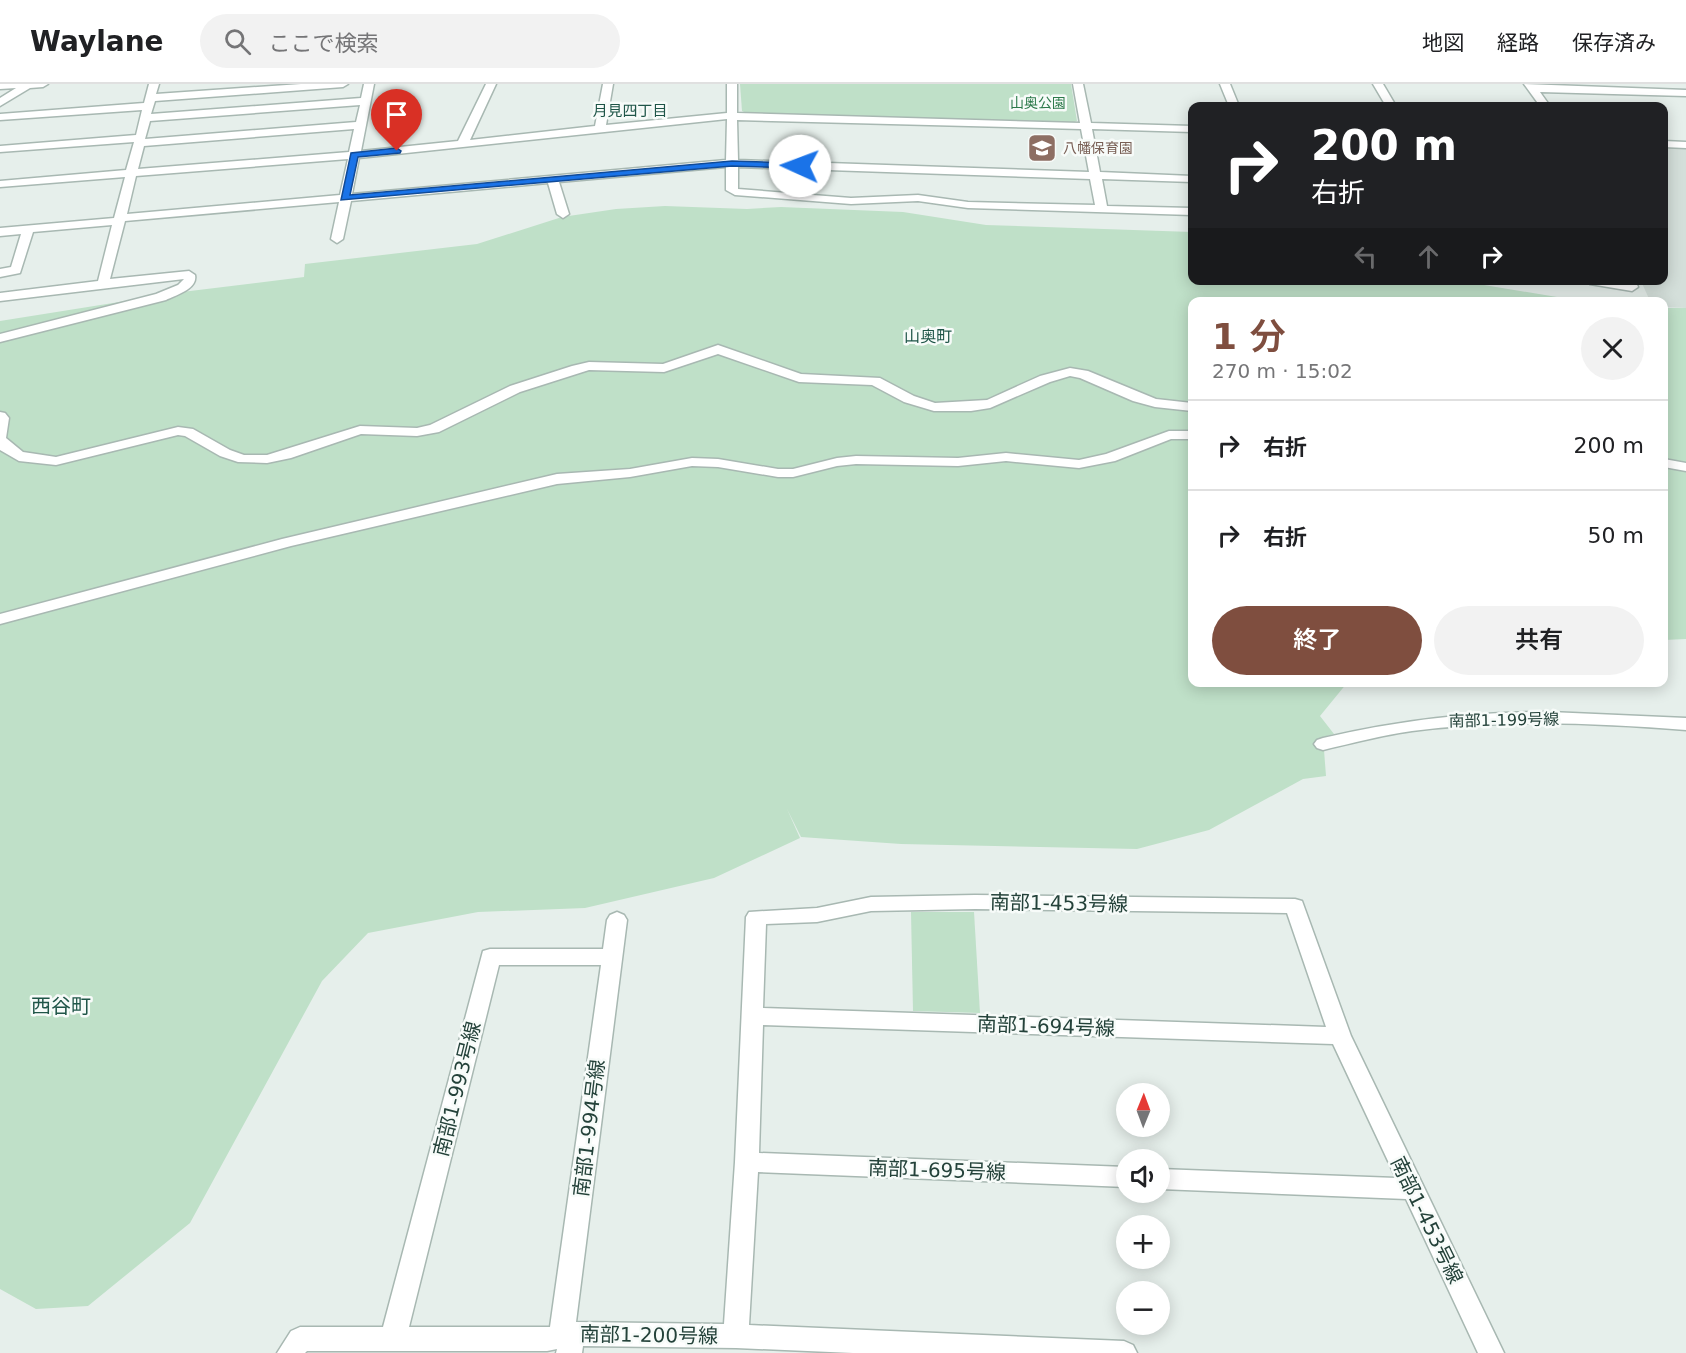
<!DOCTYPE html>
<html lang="ja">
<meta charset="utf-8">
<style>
body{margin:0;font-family:"DejaVu Sans","Noto Sans JP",sans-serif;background:#f2f2f2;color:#202124;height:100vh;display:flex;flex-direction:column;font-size:22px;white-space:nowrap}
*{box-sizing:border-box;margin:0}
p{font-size:20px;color:#757577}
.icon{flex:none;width:33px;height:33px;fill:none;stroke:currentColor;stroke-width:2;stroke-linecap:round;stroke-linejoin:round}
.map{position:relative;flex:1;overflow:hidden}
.drawer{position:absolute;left:1188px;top:213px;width:480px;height:390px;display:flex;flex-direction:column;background:#fff;border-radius:12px;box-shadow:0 3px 15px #0003}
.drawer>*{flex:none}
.banner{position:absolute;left:1188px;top:18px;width:480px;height:183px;border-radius:12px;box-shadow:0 3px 15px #0003;background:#202124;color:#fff;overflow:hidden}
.needle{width:39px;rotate:1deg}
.controls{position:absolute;left:1116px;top:999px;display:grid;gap:12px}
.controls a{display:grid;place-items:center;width:54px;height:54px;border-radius:50%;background:#fff;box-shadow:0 3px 15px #0003;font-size:30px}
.pin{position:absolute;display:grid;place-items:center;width:51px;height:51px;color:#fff;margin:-62px -26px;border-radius:50% 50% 50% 0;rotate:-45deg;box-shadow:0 0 6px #0007}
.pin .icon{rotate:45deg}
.me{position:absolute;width:66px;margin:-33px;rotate:272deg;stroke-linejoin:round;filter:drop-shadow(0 0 4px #0008)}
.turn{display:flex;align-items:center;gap:21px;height:126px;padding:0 24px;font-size:27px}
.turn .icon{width:78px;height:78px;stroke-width:2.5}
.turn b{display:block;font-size:42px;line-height:51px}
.lanes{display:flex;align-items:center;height:57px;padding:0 24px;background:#0003;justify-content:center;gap:30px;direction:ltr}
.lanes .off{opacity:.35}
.round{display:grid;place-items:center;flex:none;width:63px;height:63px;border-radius:32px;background:#f2f2f2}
.overview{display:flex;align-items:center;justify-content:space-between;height:102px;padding:0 24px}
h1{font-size:36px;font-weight:600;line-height:45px;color:#7f4e3f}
.action{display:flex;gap:12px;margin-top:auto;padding:12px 24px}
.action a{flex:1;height:69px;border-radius:36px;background:#7f4e3f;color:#fff;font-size:24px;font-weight:600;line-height:69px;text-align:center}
.action a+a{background:#f2f2f2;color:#202124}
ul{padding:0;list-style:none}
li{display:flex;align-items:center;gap:18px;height:90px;padding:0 24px;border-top:2px solid #e0e0e0}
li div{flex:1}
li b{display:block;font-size:22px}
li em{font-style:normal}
header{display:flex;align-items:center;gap:36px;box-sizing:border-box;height:84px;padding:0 30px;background:#fff;border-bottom:2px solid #e0e0e0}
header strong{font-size:28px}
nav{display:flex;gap:33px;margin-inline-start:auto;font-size:21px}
.search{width:420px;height:54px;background:#f2f2f2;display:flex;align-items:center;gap:15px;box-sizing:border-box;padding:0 21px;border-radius:33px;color:#757577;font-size:22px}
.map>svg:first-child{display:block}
.built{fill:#d4dfda}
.green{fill:#bfe0c8}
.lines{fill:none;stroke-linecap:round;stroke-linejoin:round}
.minor-casing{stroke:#a8b8b2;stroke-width:3}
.minor{fill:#fff;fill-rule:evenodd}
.route{fill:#1a73e8;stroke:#114b97;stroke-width:1.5}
.labels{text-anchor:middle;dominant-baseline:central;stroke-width:5;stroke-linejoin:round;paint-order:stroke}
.far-park-label{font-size:14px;fill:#2d7a4b;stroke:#f7fbf9}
.far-education-label{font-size:14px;fill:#785e54;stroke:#f7fbf9;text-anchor:start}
.far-neighbourhood-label{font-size:15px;fill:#1f5548;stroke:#f7fbf9}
.far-quarter-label{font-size:16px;fill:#1f5548;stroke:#f7fbf9}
.street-label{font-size:16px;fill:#24423a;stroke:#f7fbf9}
.near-street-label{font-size:20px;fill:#24423a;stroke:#f7fbf9}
.quarter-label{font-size:20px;fill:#1f5548;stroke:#f7fbf9}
</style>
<header>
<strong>Waylane</strong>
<div class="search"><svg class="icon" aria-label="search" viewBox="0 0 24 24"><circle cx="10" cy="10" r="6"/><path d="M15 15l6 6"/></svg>ここで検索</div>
<nav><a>地図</a><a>経路</a><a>保存済み</a></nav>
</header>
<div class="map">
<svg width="1686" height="1269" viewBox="0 0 1686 1269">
<rect width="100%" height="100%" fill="#e6efeb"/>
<!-- built -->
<path class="built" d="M1664,63L1686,64V224L1664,223V218L1650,217L1641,197L1664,196Z"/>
<!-- green -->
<g class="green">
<path d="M740,0H1071L1077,37L1072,39L746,29L742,27Z"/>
<path d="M665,122L747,125L781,123L903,128L986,141L1192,148V196L1460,197L1581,217L1192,218V598L1347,599L1320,632L1334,650L1323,653L1326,692L1303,695L1209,746L1137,765L901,760L801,753L787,725L800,754L714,794L585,824L478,828L368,849L322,897L190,1139L88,1222L36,1225L0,1205V237L182,208L304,193L305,180L477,160L562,133L616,125Z"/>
<path d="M1664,224H1686V555L1664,556Z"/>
<path d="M911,828H974L980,929L913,927Z"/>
</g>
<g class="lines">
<!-- minor casing -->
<g class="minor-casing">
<g id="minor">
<path d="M0,0H48L43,3L30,4L0,22V14L16,4L0,5Z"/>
<path d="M149,0H159L156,10L301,0H348L343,3L155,17L151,30L361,14L364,0H374L361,67L458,57L486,0H496L470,56L595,42L603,0H613L606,41L727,29V0H737V29L1080,39L1073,0H1083L1091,39L1192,42V48L1092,45L1100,88L1192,92V98L1102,95L1107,122L1192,124V131L968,124L918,117L851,120L735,111L726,106V83L559,98L569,130L563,134L557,130L548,99L351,117L343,155L337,159L331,155L339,118L125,137L110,195L189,187L195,191C198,205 176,211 166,216L0,258V250L156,210L178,201L184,195L0,217V209L98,197L112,141L33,148L20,189L0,193V185L11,183L21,150L0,152V144L114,134L125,93L0,103V97L126,86L134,58L0,68V62L136,51L142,26L0,36V30L144,19ZM360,21L356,38L145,55L150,37ZM727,35L726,76L352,110L359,74ZM737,36L1081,45L1089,88L738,76ZM354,45L349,68L138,85L144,62ZM348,75L340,111L127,130L136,92ZM738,83L1090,95L1095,121L968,118L918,111L851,114L738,105Z"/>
<path d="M1220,0H1230L1239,22H1229Z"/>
<path d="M1373,0H1383L1396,22H1386Z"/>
<path d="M1524,0L1686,6V12L1540,8L1550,22H1540Z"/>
<path d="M1664,57L1686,58V64L1664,63Z"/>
<path d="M1584,196H1635L1638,203L1632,207L1590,200Z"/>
<path d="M718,261L801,290L880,294L914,312L935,319L987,316L1040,292L1070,284L1088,287L1156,315L1192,319V327L1155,323L1133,317L1080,294L1070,292L1050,298L990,324L971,327H934L904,318L872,301L799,298L718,270L664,288L589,286L520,308L439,348L417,352L361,350L291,374L267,379L238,378L220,372L185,352L178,351L56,381L19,377L0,366V328L5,329L9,334L6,354L23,368L56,373L178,343L193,345L230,366L244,371H267L360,342L417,344L430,341L510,302L572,282L589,278L663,280Z"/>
<path d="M1169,347H1192V355H1171L1115,377L1079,384L1006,377L958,382L856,380L837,382L793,393H778L718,383L692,382L630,393L557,400L291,462L0,540V530L282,455L557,390L630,385L692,374L718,375L778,385H793L837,374L856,372L958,374L1006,369L1079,376L1106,370Z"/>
<path d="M1664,375L1686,379V387L1664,383Z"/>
<path d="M1550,628L1686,634V646C1595,639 1503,635 1412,647C1382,651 1353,659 1323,666L1317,664L1314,660L1317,656L1323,654C1401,636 1469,628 1550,628Z"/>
<path d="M975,811L1295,815L1302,817L1351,952L1504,1269H1478L1406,1115L1160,1105V1085L1396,1094L1333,960L763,941L759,1069L1126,1083V1103L758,1088L749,1241L1124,1257L1133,1261L1137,1269H853L736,1264L583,1262L582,1269H556L557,1265L547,1267H307L305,1269H277L291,1247L300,1243H383L483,867L490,865H603L607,836L610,831L617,828L624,831L627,836L576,1238L724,1240L735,1078L746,833L749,828L817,824L871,813ZM975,825L1287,829L1326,943L763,924L766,840L817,838L871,827ZM499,881H601L550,1243H409Z"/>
</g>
</g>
<!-- minor -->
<use href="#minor" class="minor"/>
</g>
<!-- route -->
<path class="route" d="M397,64L401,67L400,69L358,73L350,111L732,77L800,79L805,82L800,84L732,82L341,116L351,69Z"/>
<!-- icons -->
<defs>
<g id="school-square" transform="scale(1.5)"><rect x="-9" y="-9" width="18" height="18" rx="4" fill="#8d6e63" stroke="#f7fbf9"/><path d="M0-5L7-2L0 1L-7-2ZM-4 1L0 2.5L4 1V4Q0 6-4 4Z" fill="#fff"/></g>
</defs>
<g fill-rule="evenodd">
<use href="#school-square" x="1042" y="64"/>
</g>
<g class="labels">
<!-- far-park labels -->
<g class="far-park-label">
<text x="1038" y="19">山奥公園</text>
</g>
<!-- far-education labels -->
<g class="far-education-label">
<text x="1063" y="64">八幡保育園</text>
</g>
<!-- far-neighbourhood labels -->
<g class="far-neighbourhood-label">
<text x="630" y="27">月見四丁目</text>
</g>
<!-- far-quarter labels -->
<g class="far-quarter-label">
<text x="928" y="252">山奥町</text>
</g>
<!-- street labels -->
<g class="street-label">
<text transform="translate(1504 636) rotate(-1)">南部1-199号線</text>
</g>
<!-- near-street labels -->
<g class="near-street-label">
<text transform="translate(1059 819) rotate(1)">南部1-453号線</text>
<text transform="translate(1046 942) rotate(2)">南部1-694号線</text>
<text transform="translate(457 1005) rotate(-76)">南部1-993号線</text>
<text transform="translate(589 1044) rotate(-83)">南部1-994号線</text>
<text transform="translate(937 1086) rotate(2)">南部1-695号線</text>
<text transform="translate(1427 1136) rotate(64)">南部1-453号線</text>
<text transform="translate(649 1251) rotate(1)">南部1-200号線</text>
</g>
<!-- quarter labels -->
<g class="quarter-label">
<text x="61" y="922">西谷町</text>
</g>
</g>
</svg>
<div class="controls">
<a><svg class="needle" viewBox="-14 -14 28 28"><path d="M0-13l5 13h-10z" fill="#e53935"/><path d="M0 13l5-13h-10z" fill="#757577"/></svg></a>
<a><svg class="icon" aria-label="sound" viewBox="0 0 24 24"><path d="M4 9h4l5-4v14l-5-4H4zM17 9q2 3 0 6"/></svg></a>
<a>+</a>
<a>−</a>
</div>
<div class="pin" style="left:397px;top:67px;background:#d93025"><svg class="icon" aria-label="arrive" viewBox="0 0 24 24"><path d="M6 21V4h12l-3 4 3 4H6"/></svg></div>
<svg class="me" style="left:800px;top:82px" viewBox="-20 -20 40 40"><circle r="19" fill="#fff"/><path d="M0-13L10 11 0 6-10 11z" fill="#1a73e8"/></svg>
<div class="banner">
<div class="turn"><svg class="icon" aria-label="right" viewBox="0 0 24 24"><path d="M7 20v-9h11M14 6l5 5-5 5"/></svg><div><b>200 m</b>右折</div></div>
<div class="lanes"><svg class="icon off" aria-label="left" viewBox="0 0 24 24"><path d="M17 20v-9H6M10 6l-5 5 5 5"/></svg><svg class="icon off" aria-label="ahead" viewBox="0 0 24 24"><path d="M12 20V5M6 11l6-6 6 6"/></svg><svg class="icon" aria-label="right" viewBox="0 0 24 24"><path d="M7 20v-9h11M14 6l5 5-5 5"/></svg></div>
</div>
<section class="drawer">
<div class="overview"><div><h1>1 分</h1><p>270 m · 15:02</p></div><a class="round"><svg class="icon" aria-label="close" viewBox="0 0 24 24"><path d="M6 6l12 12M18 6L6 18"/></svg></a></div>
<ul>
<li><svg class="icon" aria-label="right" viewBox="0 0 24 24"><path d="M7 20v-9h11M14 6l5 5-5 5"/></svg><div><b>右折</b></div><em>200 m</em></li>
<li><svg class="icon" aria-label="right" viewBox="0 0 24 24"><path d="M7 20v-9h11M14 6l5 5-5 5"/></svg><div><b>右折</b></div><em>50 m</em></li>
</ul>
<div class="action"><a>終了</a><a>共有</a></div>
</section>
</div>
